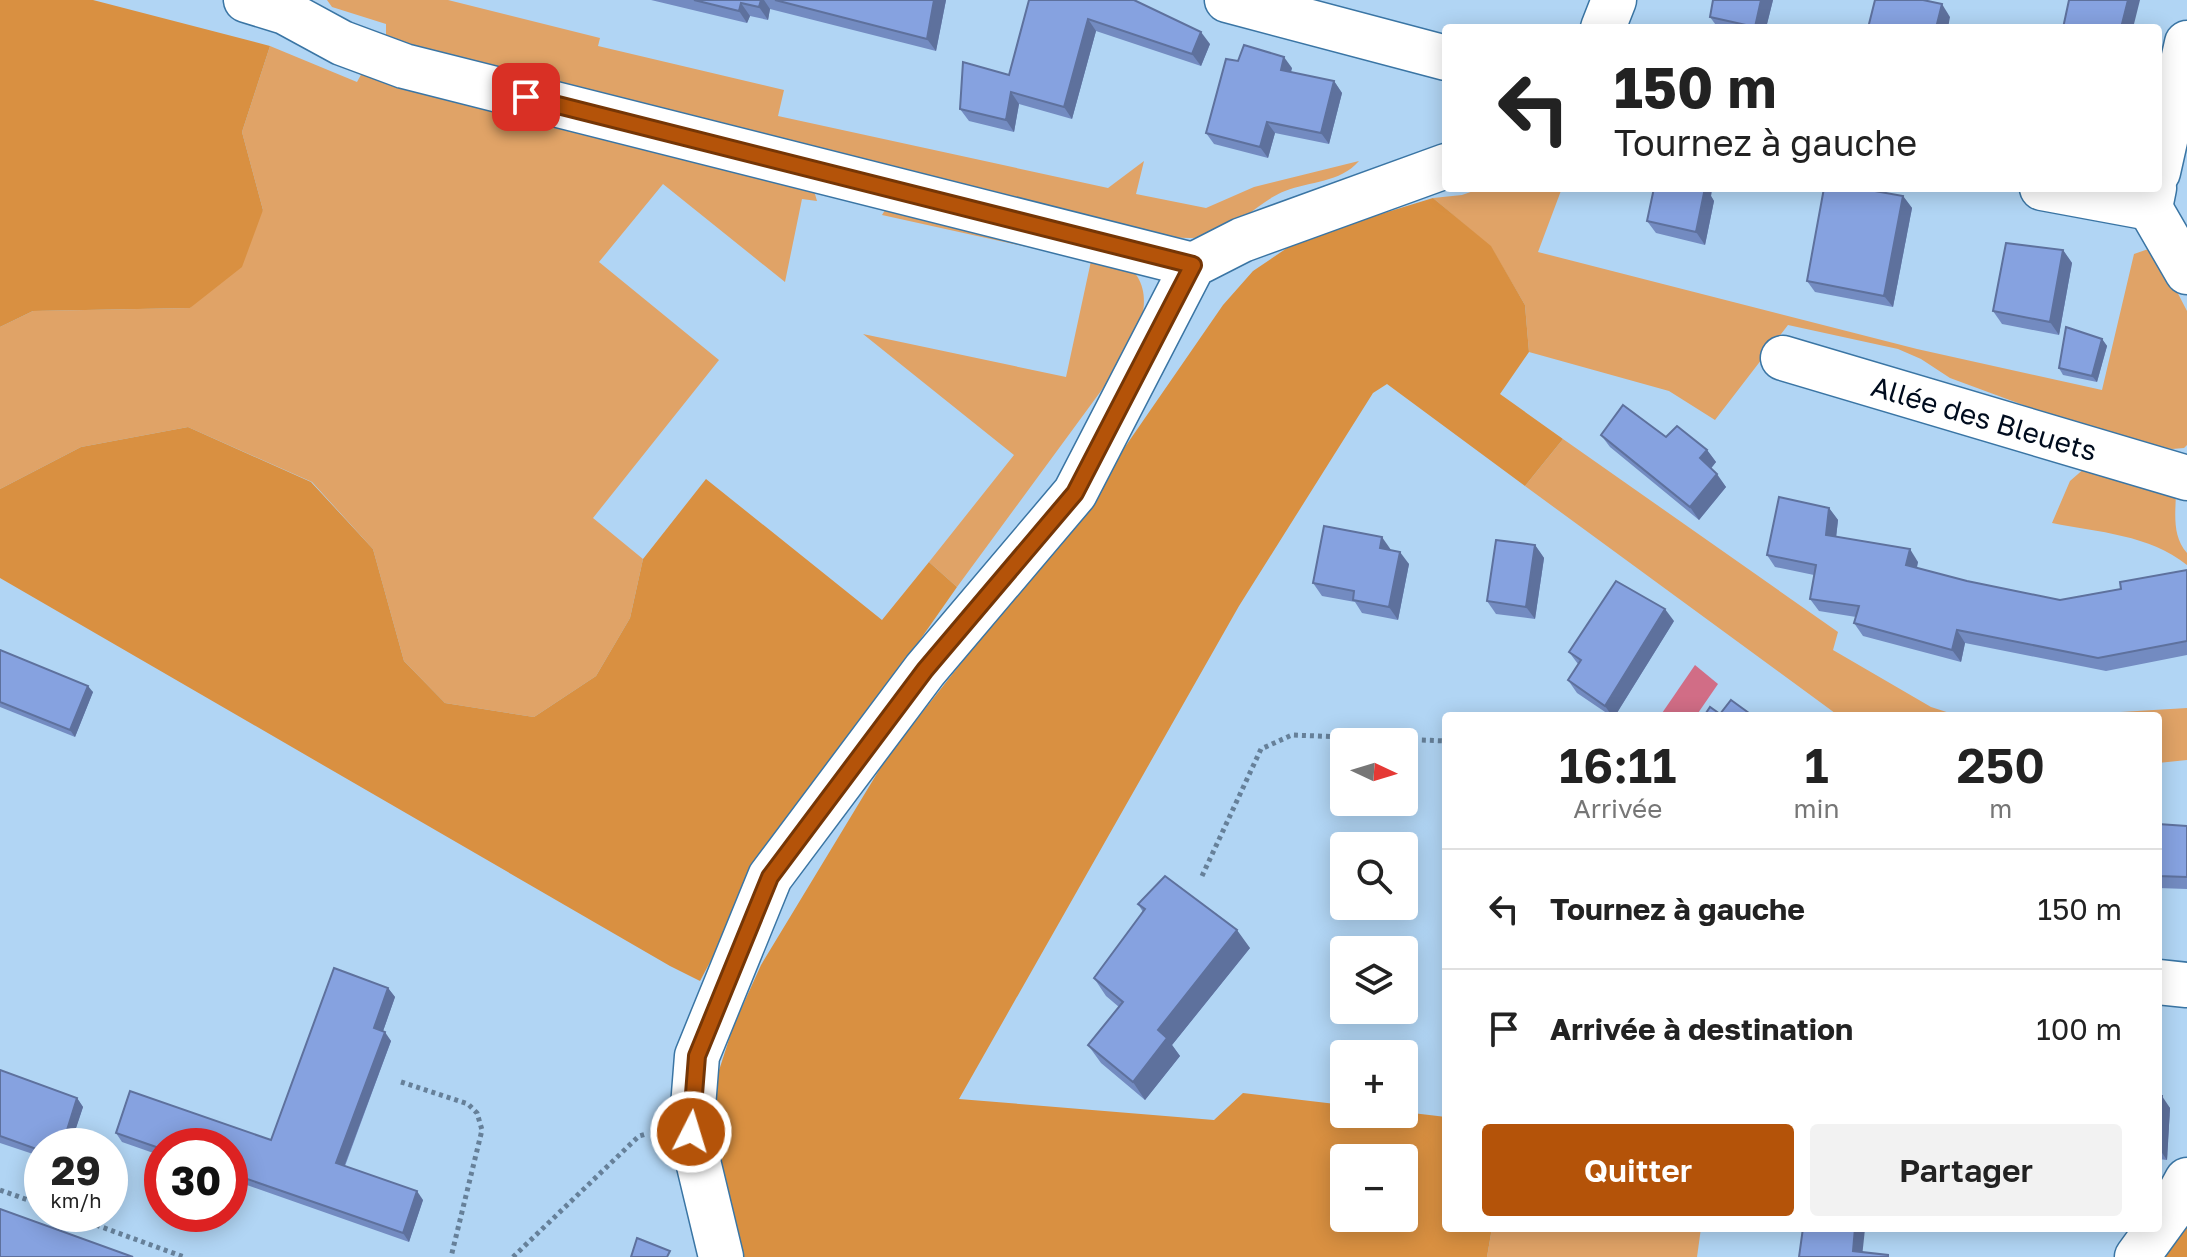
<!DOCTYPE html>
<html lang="fr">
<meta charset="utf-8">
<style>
body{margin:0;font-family:"Golos Text",sans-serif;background:#f2f2f2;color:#222;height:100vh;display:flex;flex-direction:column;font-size:30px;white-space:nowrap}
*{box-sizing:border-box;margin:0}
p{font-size:26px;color:#767676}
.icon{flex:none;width:44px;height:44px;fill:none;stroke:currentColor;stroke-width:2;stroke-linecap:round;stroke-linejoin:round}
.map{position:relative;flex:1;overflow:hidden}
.sheet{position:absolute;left:1442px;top:712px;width:720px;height:520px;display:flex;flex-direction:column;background:#fff;border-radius:8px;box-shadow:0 4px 20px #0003}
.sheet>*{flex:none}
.hud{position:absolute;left:1442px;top:24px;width:720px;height:168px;border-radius:8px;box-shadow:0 4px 20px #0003;background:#fff;color:#222;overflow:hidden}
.needle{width:52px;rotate:94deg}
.fabs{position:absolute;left:1330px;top:728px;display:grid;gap:16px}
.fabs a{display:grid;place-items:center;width:88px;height:88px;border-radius:8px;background:#fff;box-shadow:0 4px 20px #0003;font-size:40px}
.speed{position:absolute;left:24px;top:1128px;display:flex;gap:16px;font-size:40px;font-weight:700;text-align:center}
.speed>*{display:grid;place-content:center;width:104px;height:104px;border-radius:50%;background:#fff;box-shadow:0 4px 20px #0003;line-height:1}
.speed small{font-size:20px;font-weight:400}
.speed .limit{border:12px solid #d22;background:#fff;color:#111}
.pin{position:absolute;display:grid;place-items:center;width:68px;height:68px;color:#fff;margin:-34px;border-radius:16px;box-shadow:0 4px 12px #0006}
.me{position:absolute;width:88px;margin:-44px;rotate:5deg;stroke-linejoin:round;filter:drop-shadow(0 0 6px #0008)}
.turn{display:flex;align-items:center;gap:28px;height:168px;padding:0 40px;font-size:36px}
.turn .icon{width:104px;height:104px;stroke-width:2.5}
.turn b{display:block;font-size:56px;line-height:68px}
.eta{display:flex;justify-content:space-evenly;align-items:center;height:136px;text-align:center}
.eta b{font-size:48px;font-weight:600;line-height:56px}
.primary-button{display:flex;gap:16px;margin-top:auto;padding:16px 40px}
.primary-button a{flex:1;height:92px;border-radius:8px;background:#b45309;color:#fff;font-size:32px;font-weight:600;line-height:92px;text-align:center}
.primary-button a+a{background:#f2f2f2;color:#222}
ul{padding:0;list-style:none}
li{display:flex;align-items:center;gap:24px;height:120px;padding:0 40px;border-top:2px solid #e0e0e0}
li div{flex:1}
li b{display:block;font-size:30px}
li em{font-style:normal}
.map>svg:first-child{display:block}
.green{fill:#e0a367}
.forest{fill:#d99041;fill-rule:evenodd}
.water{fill:#d16d86}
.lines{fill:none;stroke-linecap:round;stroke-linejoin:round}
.minor-casing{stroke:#3a75a4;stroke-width:47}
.path{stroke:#668099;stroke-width:5;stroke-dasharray:4 4;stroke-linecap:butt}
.minor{stroke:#fff;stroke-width:44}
.wall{fill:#738bc1}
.shaded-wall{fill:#5e719d}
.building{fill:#86a2e0;stroke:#5e719d;stroke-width:2}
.route-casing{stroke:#753606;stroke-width:20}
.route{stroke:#b45309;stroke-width:14}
.labels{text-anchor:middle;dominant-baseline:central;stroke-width:8;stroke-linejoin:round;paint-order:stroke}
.street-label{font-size:28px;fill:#000c1e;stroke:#e7f3fd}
</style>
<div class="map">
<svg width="2187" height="1257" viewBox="0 0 2187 1257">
<rect width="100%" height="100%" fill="#b1d5f4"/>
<!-- green -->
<g class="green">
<path d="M327,0H448L600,38L598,46L784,90L778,116L1108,188L1144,161L1136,194L1206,208L1254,187L1359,161C1340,183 1310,181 1285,191C1261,200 1241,224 1217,234C1197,241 1175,237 1155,235L386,39V24L332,7Z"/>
<path d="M270,46L357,82L363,71L813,187L817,201L802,199L785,282L663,184L599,262L719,360L593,518L643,559L630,618L596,676L534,717L445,703L404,661L373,549L312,482L188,427L81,447L0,489V327L33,311L190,308L263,210L242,132Z"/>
<path d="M1482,188H1562L1538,252L1917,349L2102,390L2134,254L2154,247L2187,311V445L2184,448L2172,449L2105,435L1950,378L1921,359L1898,349L1788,325L1715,420L1669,391L1529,352L1525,305L1491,247L1433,198L1462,195Z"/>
<path d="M887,207L1119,258C1124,264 1133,270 1137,276C1154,303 1136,337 1123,361L957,587L929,562L1014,455L863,334L1066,377L1091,261L882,215Z"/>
<path d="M1563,439L1838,632L1833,650L1931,707L1959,716H1839L1525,486Z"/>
<path d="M2086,467L2176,488C2176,511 2171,535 2187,553V565C2150,535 2098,532 2052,523L2070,481Z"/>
<path d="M2187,708V760L2158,763V716H2098L2104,713Z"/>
<path d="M1492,1228H1701L1697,1257H1487Z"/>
</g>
<!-- forest -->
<g class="forest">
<path d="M0,0H93L270,46L242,132L263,210L242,267L190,308L33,311L0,327Z"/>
<path d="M1433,198L1491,246L1525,305L1529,352L1500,394L1563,439L1525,486L1387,384L1373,393L1239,606L959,1099L1214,1120L1243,1093L1344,1105V1114L1404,1112L1446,1117V1228H1492L1487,1257H738L713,1156L712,1092L733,1027L761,965L887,757L1078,515L1223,305L1253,271L1290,246L1319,233ZM1344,1158H1404V1218H1344Z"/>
<path d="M188,427L311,482L373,549L404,661L445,703L534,717L596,676L630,618L643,559L706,479L882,620L929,562L957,587L759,870L700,981L670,966L0,578V489L81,447Z"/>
<path d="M2187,1203V1257H2151Z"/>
</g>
<!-- water -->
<path class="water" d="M1695,665L1718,684L1696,716H1660Z"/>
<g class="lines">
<!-- minor casing -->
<g class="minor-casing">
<g id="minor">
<path d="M246,0L285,12L342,43L404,66L1193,265"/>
<path d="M1227,0L1446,58"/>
<path d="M1603,28L1614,0"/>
<path d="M2158,172L2187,43"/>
<path d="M2042,188L2150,208L2154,188"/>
<path d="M2150,208L2187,272"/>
<path id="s1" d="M1783,358L2187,478"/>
<path d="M2158,982L2187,985"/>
<path d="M721,1257L691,1132L697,1056L770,877L925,670L1075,493L1193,265L1242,240L1446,166"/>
<path d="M2137,1257L2169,1213L2187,1180"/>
</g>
</g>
<!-- path -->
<g class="path">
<path d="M1202,876L1261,749L1292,735L1446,741"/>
<path d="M401,1082L468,1104L477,1113L482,1130L451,1257"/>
<path d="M0,1190L42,1205"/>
<path d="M66,1214L184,1257"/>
<path d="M513,1257L639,1136L646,1134"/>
</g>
<!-- minor -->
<use href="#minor" class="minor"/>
</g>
<!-- wall -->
<g class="wall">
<path d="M651,0H946L936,51L770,9L768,20L750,16L747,23Z"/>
<path d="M1029,0L1210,44L1201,66L1096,31L1072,119L1019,104L1014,132L969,121L960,109L1009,75Z"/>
<path d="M1773,0L1766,28H1718L1710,17Z"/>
<path d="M1238,61L1292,68L1291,72L1334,81L1342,93L1329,144L1275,133L1268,158L1214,144L1206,133Z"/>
<path d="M1654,188H1712L1711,196L1714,201L1705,245L1656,233L1647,221Z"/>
<path d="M1903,196L1912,208L1893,307L1815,292L1807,281Z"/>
<path d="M2063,250L2072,263L2059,335L2002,324L1993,311Z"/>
<path d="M2102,339L2107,346L2097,382L2063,375L2059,368Z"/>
<path d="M1601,435L1666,437L1707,450L1716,462L1711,468L1726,487L1699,520L1610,447Z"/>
<path d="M1829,508L1838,520L1836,537L1918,562L1917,568L1967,581L2060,600L2121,589L2187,570V655L2106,671L1965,643L1961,662L1863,636L1854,623L1856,617L1819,611L1810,599L1814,575L1775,567L1767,555Z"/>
<path d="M1535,545L1544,558L1535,619L1496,614L1487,601Z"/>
<path d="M1391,550L1409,564L1398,620L1362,613L1355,602L1322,596L1313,583Z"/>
<path d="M1674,621L1615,716H1611L1577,693L1568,680L1578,664L1569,652Z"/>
<path d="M0,650L93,692L75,737L0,707Z"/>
<path d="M2158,824L2187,826V889L2158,888Z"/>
<path d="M1138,904L1250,948L1172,1045L1180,1056L1145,1100L1101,1063L1088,1045L1119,1007L1106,996L1094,978L1143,912Z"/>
<path d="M388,988L395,997L383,1031L391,1041L345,1166L423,1200L409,1242L230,1179V1146H162V1156L122,1142L116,1133L271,1140Z"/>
<path d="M0,1070L77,1098L83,1107L70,1146H42V1157L0,1143Z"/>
<path d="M2158,1096L2170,1108L2167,1160L2158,1159Z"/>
</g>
<!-- shaded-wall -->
<g class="shaded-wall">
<path d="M761,0H764L770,9L768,20L759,7Z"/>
<path d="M934,0H946L936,51L927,39Z"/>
<path d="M1761,0H1773L1766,28H1755V27Z"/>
<path d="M2128,0H2140L2133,28H2121Z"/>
<path d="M741,3L750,16L747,23L739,11Z"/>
<path d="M1942,4L1950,17L1948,28H1936Z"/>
<path d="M1088,19L1096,31L1072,119L1064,107Z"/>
<path d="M1201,32L1210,44L1201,66L1192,54Z"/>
<path d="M1284,57L1292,68L1288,81L1281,70Z"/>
<path d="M1334,81L1342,93L1329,144L1321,133Z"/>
<path d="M1011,92L1019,104L1014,132L1006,120Z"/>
<path d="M1267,122L1275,133L1268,158L1260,147Z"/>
<path d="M1703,188H1712L1711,196L1714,201L1705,245L1696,232Z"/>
<path d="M1903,196L1912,208L1893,307L1884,296Z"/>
<path d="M2063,250L2072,263L2059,335L2050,322Z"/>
<path d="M2102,339L2107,346L2097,382L2092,376Z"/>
<path d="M1707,450L1716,462L1709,471L1700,458Z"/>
<path d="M1717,474L1726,487L1699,520L1690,507Z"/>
<path d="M1829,508L1838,520L1835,547L1826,535Z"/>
<path d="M1382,537L1391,550L1380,548Z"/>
<path d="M1535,545L1544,558L1535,619L1526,607Z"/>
<path d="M1910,549L1918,562L1914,577L1906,565Z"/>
<path d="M1400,552L1409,564L1398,620L1389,607Z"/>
<path d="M1665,609L1674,621L1615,716H1612L1605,706Z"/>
<path d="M1957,630L1965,643L1961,662L1952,650Z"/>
<path d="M88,686L93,692L75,737L70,730Z"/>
<path d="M1237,930L1250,948L1172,1045L1180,1056L1145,1100L1133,1082L1158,1030Z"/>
<path d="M388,988L395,997L381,1037L374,1028Z"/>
<path d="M385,1032L391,1041L342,1172L336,1163Z"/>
<path d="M2162,1096L2170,1108L2167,1160L2158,1147Z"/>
<path d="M77,1098L83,1107L70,1146H62Z"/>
<path d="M417,1191L423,1200L409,1242L403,1233Z"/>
<path d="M1855,1228H1864L1865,1229L1862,1257L1853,1251Z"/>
</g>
<!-- building -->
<g class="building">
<path d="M694,0H761L759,7L741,3L739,11Z"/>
<path d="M775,0H934L927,39Z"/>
<path d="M1029,0H1134L1201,32L1192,54L1088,19L1064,107L1011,92L1006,120L960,109L963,62L1009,75Z"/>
<path d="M1713,0H1761L1755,27L1710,17Z"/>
<path d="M1875,0H1923L1942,4L1936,28H1868Z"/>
<path d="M2069,0H2128L2121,28H2063Z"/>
<path d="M1244,45L1284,57L1281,70L1334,81L1321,133L1267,122L1260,147L1206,133L1226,59L1238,61Z"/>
<path d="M1654,188H1705L1696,232L1647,221Z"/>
<path d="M1824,188H1858L1903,196L1884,296L1807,281Z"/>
<path d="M2006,243L2063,250L2050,322L1993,311Z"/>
<path d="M2066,327L2102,339L2092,376L2059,368Z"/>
<path d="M1623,405L1666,437L1677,426L1707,450L1700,458L1717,474L1690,507L1601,435Z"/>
<path d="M1779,497L1829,508L1826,535L1910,549L1906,565L1967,581L2060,600L2121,589L2120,582L2187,570V641L2098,658L1957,630L1952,650L1854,623L1859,606L1810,599L1816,565L1767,555Z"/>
<path d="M1324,526L1382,537L1380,548L1400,552L1389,607L1353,600L1354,591L1313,583Z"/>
<path d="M1496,540L1535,545L1526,607L1487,601Z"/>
<path d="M1616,581L1665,609L1605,706L1568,680L1581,660L1569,652Z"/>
<path d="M0,650L88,686L70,730L0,702Z"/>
<path d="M1731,700L1753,716H1704L1710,707L1720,714Z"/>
<path d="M2158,824L2187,826V877L2158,876Z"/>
<path d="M1165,876L1237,930L1158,1030L1167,1038L1133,1082L1088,1045L1123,1002L1094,978L1145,909L1138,904Z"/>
<path d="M334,968L388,988L374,1028L385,1032L336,1163L417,1191L403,1233L230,1173V1146H162V1149L116,1133L130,1091L271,1140Z"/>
<path d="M0,1070L77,1098L62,1146H42V1151L0,1136Z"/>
<path d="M2158,1096H2162L2158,1147Z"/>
<path d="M0,1209L133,1257H0Z"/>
<path d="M1803,1228H1855L1853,1251L1888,1255V1257H1799Z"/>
<path d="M637,1238L670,1251L667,1257H631Z"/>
</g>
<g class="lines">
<!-- route casing -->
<g class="route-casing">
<path id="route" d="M526,97L1193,265L1075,493L925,670L770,877L697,1056L691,1132"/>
</g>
<!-- route -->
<use href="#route" class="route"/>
</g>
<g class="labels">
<!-- street labels -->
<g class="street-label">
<text stroke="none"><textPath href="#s1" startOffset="210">Allée des Bleuets</textPath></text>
</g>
</g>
</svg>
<div class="fabs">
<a><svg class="needle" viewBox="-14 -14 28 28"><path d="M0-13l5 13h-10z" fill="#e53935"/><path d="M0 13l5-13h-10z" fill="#767676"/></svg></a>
<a><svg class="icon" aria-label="search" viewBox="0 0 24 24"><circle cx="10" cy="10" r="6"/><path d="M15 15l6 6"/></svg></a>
<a><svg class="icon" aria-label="layers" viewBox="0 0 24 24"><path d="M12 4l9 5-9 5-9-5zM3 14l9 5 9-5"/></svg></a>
<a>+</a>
<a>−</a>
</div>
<div class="speed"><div>29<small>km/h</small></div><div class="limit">30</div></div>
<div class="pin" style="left:526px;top:97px;background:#d93025"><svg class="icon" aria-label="arrive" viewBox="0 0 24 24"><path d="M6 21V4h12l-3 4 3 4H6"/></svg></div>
<svg class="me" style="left:691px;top:1132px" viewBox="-20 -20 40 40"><circle r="17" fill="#b45309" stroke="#fff" stroke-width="3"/><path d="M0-11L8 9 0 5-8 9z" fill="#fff"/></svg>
<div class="hud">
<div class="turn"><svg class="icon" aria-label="left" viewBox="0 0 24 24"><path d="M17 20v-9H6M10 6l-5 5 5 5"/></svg><div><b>150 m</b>Tournez à gauche</div></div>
</div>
<section class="sheet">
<div class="eta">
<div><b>16:11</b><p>Arrivée</p></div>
<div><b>1</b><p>min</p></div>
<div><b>250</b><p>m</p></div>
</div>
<ul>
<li><svg class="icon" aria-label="left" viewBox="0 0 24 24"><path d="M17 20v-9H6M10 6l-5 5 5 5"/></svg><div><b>Tournez à gauche</b></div><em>150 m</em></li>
<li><svg class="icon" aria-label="arrive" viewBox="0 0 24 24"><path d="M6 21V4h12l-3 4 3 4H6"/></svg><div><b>Arrivée à destination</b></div><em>100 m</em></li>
</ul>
<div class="primary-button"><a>Quitter</a><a>Partager</a></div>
</section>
</div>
